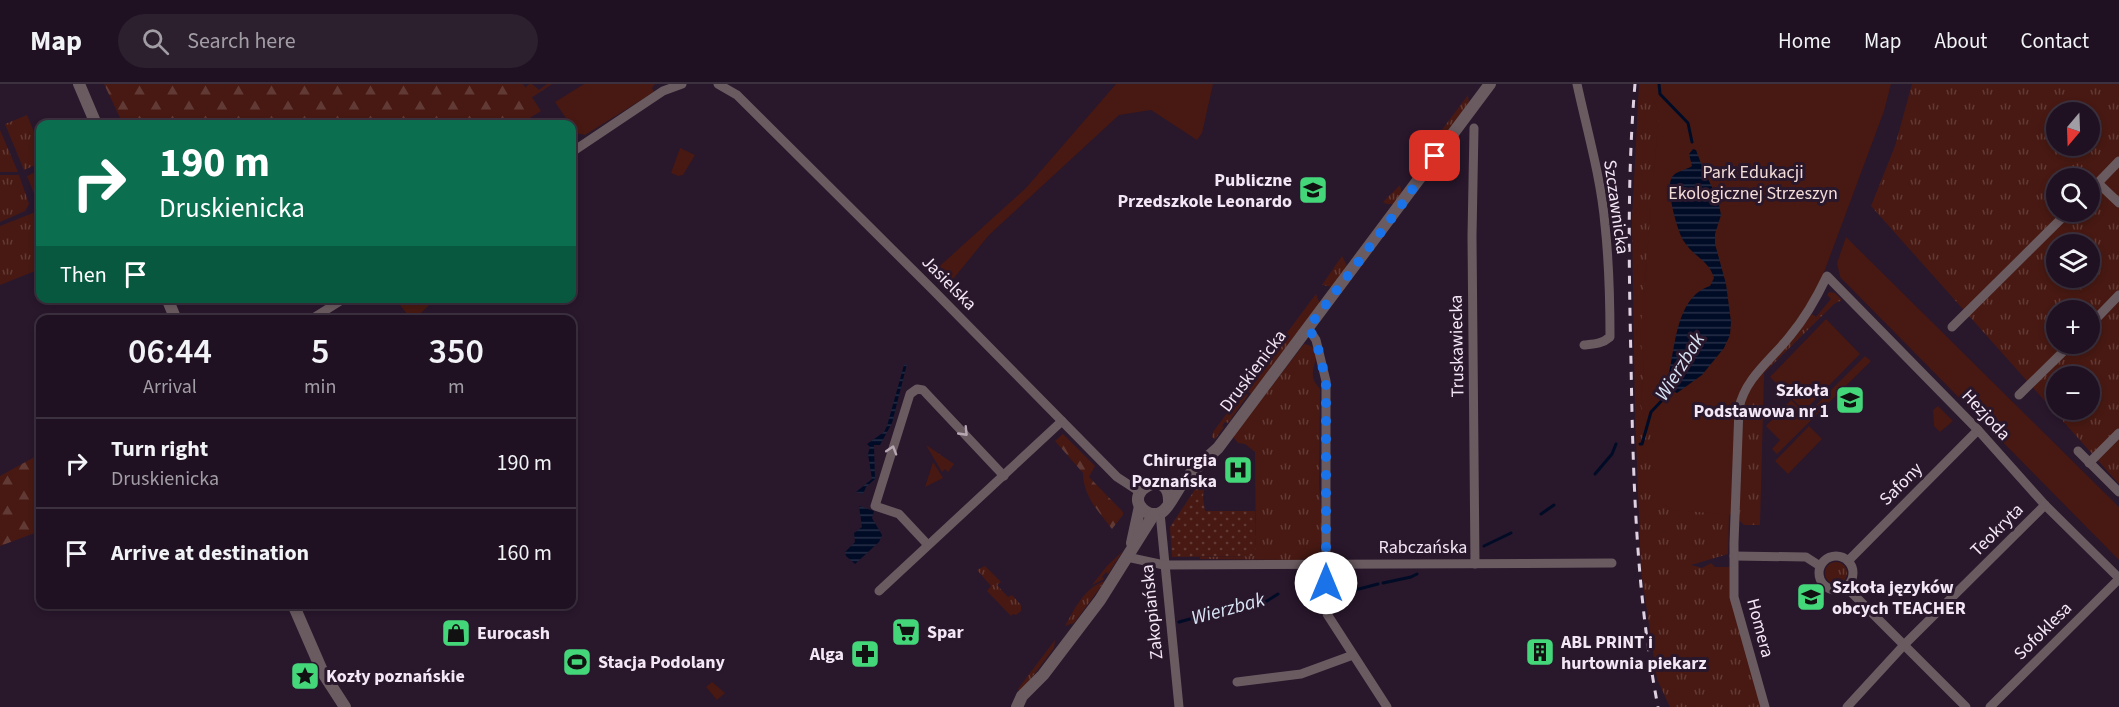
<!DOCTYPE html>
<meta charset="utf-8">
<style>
body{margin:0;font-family:"Source Sans 3",sans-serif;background:#2c1f2e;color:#f1f3f6;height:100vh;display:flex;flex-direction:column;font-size:22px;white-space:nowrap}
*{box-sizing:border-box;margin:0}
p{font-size:20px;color:#a19da5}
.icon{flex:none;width:33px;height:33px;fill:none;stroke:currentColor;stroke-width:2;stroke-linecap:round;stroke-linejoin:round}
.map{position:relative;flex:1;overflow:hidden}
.panel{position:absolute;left:36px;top:231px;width:540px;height:294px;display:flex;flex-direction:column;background:#1f1121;border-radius:12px;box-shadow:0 3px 9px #0003,0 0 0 2px #3c313f}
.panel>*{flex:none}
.banner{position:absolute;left:36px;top:36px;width:540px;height:183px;border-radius:12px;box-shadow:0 3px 9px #0003,0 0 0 2px #3c313f;background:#0b6e4f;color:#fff;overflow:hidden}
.needle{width:39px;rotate:199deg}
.controls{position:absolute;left:2046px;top:18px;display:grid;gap:12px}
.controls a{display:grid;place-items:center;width:54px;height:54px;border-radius:50%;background:#1f1121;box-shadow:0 3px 9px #0003,0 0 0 2px #3c313f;font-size:30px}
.pin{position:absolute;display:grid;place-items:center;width:51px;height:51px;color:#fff;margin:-26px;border-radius:12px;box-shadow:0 3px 9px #0006}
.me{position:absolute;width:66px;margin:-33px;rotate:0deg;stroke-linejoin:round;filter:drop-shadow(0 0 4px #0008)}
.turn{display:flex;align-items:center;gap:21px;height:126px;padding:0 24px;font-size:27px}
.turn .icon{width:78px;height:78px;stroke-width:2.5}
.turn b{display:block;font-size:42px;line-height:51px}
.then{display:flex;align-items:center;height:57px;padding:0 24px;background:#0003;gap:12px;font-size:22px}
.eta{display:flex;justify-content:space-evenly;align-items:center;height:102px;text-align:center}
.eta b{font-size:36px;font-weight:600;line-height:42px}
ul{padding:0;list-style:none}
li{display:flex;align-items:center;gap:18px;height:90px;padding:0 24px;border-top:2px solid #3c313f}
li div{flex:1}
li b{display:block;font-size:22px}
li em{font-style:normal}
header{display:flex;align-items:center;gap:36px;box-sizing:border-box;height:84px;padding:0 30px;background:#1f1121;border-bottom:2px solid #3c313f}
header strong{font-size:28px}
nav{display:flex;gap:33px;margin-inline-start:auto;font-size:21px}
.search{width:420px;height:54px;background:#2c1f2e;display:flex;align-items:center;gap:15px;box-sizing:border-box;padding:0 21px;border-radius:33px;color:#a19da5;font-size:22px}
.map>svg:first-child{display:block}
.grass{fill:url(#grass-tufts);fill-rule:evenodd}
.forest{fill:url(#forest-firs)}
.park{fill:#471912}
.garden{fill:url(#garden-dots)}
.water{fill:url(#water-rules)}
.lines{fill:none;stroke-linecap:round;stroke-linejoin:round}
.stream{stroke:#000c26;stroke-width:3}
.minor{stroke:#6a5b60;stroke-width:9}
.tertiary{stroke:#6a5b60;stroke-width:12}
.rail{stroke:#dfd1e0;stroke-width:3;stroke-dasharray:8 8;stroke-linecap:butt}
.oneway{stroke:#b6a8b2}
.route{stroke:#1a73e8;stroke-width:10;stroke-dasharray:0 18}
.labels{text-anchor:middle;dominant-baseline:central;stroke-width:6;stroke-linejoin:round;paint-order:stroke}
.park-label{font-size:18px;fill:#f3dcd8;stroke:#29172c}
.poi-label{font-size:18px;font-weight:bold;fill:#f4e7f5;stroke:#29172c;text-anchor:start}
.street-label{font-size:18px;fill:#f4e7f5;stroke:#29172c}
.water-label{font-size:20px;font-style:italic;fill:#d7e4f4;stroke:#29172c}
</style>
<header>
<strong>Map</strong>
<div class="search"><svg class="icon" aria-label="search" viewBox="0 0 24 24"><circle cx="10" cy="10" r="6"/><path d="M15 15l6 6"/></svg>Search here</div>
<nav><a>Home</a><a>Map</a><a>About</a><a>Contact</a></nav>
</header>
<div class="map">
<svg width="2119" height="623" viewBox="0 0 2119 623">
<defs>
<pattern id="grass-tufts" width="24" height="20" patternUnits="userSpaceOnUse" patternTransform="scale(1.5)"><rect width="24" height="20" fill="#471912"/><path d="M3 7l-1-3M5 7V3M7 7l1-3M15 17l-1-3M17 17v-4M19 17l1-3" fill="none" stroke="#623a35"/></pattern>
<pattern id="forest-firs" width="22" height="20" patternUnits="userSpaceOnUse" patternTransform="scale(1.5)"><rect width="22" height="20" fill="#471912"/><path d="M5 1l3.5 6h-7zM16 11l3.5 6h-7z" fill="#623a35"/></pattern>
<pattern id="garden-dots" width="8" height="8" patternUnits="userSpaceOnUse" patternTransform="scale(1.5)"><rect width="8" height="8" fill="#471912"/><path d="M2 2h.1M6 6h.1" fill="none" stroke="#623a35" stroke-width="1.8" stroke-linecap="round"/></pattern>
<pattern id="water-rules" width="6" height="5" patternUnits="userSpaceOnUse" patternTransform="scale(1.5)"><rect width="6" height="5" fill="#000c26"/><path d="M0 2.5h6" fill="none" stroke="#262f46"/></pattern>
</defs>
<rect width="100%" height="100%" fill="#29172c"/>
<!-- grass -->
<g class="grass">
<path d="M529,0H532L539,6L547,0H552L531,14L525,4Z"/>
<path d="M1639,0H1675L1729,430L1728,470L1691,481L1702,484L1711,479L1715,483H1730L1761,623H1670L1657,595L1641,486L1635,327L1632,136Z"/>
<path d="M1912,0H2119V400L1871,122L1895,62ZM2056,28H2090V62H2056ZM2056,94H2090V128H2056ZM2056,160H2090V194H2056ZM2056,226H2090V260H2056ZM2056,292H2090V326H2056Z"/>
<path d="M1468,11L1469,20L1442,55L1438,51Z"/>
<path d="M27,31L40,63V79L24,86L5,40Z"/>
<path d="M0,46L18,88H0Z"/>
<path d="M40,86V116L35,112L27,92Z"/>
<path d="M0,91H19L29,120L25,127L0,138Z"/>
<path d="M1400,101L1402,110L1394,120H1387L1383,118Z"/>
<path d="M33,129H37L40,138V185L0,201V142Z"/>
<path d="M1342,172L1348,184L1334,203L1322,201Z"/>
<path d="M1829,208L1835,209L1842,216L1834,220L1764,289L1760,441H1744L1738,435L1741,322L1747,306L1812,230L1816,233L1831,215L1827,211Z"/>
<path d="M1316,210L1320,220L1252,311L1245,305Z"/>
<path d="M1304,260C1326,264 1311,281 1313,292C1313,297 1317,301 1320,305L1319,401L1322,436L1320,470L1319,473L1299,476L1200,475V473L1256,472L1255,368L1245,360L1238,359L1234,354V351Z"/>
<path d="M1243,308L1248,311L1228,339L1225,338L1222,342L1224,343L1215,355L1212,353L1213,348Z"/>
<path d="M926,361L954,380L948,388L945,385L942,388Z"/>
<path d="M1123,467L1108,490L1106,488L1102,493L1104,495L1092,501L1107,482Z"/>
<circle cx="1836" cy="489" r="11"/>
<path d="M985,482L1001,498L997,501L1008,513L1012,511L1021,521V527L1016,531L1013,530L1011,532L987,507L991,502L977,486Z"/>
<path d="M1105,497L1074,539L1065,542C1075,524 1085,503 1105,497Z"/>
<path d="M1055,556L1054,564L1021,608L1018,605Z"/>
</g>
<!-- forest -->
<g class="forest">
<path d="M104,0H523L541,27L520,40H185L149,34L135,40H123Z"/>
<path d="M1063,350L1095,382L1089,393L1123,428V431L1112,445C1099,428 1083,412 1083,389L1055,357Z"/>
<path d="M40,370V447L0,462V392Z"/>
</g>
<!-- park -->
<g class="park">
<path d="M584,0H655L652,4L654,8L585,51L576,49L555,18Z"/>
<path d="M1116,0H1213L1202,49L1197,56L1151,26L1119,31L989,151L945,205L933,188L1026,104Z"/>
<path d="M1653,0H1891L1884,27L1820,199L1793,244L1743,304L1734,431L1674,426L1664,421L1658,413V374L1641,322L1644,277L1640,254L1659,28L1653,15Z"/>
<path d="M680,64L695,71L683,91L678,92L671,89Z"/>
<path d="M1846,153L2119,423V476L1840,193L1837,179Z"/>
<path d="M403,214L424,215L430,220L415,235H411L400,221Z"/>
<path d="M1826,235L1860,270L1804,327L1770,293Z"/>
<path d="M1865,272L1871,277L1777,370L1772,365L1780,356L1766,342L1791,316L1806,330L1805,332Z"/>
<path d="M1938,322L1953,337L1940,348L1934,342L1933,326Z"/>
<path d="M1809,342L1822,355L1788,390L1775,377Z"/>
<path d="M933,378L943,394L925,403Z"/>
<path d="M712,598L725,609L717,616L706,603Z"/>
</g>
<!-- garden -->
<path class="garden" d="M1198,401L1204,405L1203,413L1205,427H1255L1256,472L1172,473L1170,443Z"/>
<!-- water -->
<g class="water">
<path d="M1693,65L1696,66L1702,82L1718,116L1721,131L1715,150V160L1726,200L1731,238L1730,251L1724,264L1702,291L1677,309L1675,308L1670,311H1667L1668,302L1666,301C1676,270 1673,214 1710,202L1714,194C1709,176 1693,173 1683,156C1677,146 1665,103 1672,93C1676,87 1686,86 1692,82L1689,70Z"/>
<path d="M907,280L892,339L880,361H874L875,395L866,403L863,410L856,408L872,395L868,370L870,363L867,360L884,348L887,342L904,281Z"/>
<path d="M859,422L874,427L872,434L882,451L879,458L855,480L846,472L845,468L855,458L854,449L862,443Z"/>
</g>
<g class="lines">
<!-- stream -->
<g class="stream">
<path d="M1659,0L1660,10L1688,39L1692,58"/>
<path d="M1640,360H1642L1651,328L1669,309"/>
<path d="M1595,390L1612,370L1616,360"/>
<path d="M1541,430L1554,421"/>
<path d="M1484,462L1511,449"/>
<path d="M1440,469L1466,462"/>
<path d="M1383,499L1411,493L1417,490"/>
<path d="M1336,504L1355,506L1378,500"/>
<path d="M1179,538L1226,525L1267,517L1278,510"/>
</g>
<!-- minor -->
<g class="minor">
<path d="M718,0L737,11L932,205L1117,393L1140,408"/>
<path d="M1577,0C1587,46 1601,94 1605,141C1609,178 1610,216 1610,253C1602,260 1594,260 1584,261"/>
<path d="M1474,44L1472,152L1475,480"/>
<path d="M572,68L663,7L682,0"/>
<path d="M2098,99L2119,119"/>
<path d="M2090,107L2119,77"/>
<path d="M310,236L345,214"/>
<path d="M2090,241L2119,211"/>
<path d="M1952,243L2068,128"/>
<path d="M1308,244L1316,256L1326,297V517L1327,530L1387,623"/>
<path d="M2019,311L2071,260"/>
<path d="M2078,367L2119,408"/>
<path d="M2089,379L2119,349"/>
<path d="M1160,429L1179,623"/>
<path d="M928,461L899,430L875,422L910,310L917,305L923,306L1004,392"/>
<path d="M1734,472L1806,473L1820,482"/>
<circle cx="1836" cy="489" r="17"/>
<path d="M1127,473L1164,481L1612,479"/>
<path d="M1848,477L1978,346"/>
<path d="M1846,503L1966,623"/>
<path d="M879,507L1062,337"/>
<path d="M1237,598L1301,590L1353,571"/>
<path d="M1765,623L1734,513V459L1739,324C1745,294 1772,275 1790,252C1805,234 1817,213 1827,192L1978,346L2045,421L2119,494"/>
<path d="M1847,623L1904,561L2045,421"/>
<path d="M1990,623L2119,495"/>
</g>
<!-- tertiary -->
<g class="tertiary">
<path d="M79,0L96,40"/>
<path d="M167,214L176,236"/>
<path d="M1169,418C1170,381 1120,408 1145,427C1150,431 1157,431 1162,428C1170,423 1177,405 1184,397C1194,385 1206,375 1218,364L1490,0"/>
<path d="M1132,459L1140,422"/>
<path d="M293,520L323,589L345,623"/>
<path d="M1017,623L1022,612L1043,591L1100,516L1154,430"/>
</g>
<!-- rail -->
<path class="rail" d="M1635,0C1627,93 1629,185 1631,278C1633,394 1636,509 1658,623"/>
</g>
<!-- one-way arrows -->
<defs><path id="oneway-chevron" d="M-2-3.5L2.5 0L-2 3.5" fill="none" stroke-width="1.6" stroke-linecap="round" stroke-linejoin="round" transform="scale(1.5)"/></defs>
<g class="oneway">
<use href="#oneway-chevron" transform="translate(964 348) rotate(46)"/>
<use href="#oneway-chevron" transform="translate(892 366) rotate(-73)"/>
</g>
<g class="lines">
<!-- route -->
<path class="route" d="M1326,499V297L1316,256L1308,244L1400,123L1435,72"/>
</g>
<!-- icons -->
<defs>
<g id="school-square" transform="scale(1.5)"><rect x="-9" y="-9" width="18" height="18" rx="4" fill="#44d77a" stroke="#29172c"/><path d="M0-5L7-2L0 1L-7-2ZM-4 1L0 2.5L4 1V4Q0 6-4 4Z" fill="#111"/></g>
<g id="hospital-square" transform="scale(1.5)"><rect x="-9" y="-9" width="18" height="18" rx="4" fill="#44d77a" stroke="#29172c"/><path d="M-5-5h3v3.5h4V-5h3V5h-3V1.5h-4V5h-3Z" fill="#111"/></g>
<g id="university-square" transform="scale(1.5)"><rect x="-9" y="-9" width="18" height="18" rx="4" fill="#44d77a" stroke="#29172c"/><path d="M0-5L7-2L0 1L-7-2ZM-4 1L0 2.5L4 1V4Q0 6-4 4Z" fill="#111"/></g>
<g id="supermarket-square" transform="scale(1.5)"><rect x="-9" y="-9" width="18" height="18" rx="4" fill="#44d77a" stroke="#29172c"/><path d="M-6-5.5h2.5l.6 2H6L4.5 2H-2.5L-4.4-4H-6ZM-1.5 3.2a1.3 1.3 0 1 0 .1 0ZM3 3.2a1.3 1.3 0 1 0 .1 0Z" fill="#111"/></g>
<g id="shop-square" transform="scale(1.5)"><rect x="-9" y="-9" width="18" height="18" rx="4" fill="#44d77a" stroke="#29172c"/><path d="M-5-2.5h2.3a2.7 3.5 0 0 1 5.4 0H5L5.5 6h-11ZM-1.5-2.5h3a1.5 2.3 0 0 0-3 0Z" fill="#111"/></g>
<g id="building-square" transform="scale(1.5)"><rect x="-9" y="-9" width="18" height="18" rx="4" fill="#44d77a" stroke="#29172c"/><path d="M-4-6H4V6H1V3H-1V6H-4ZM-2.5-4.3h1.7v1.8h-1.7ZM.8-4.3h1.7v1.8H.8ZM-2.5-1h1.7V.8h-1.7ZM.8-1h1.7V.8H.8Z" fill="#111"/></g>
<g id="pharmacy-square" transform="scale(1.5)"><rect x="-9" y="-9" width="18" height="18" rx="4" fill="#44d77a" stroke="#29172c"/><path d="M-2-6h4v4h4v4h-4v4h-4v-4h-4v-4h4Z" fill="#111"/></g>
<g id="stadium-square" transform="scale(1.5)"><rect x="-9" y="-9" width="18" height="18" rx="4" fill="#44d77a" stroke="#29172c"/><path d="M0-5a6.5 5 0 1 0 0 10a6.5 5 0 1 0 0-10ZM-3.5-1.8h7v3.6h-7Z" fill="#111"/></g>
<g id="sight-square" transform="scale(1.5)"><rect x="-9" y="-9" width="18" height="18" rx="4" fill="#44d77a" stroke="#29172c"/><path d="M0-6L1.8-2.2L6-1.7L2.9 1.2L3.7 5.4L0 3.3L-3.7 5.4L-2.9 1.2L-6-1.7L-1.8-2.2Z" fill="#111"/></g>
</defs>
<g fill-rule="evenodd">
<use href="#school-square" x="1313" y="106"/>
<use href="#school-square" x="1850" y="316"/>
<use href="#hospital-square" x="1238" y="386"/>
<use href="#university-square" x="1811" y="513"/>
<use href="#supermarket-square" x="906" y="548"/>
<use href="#shop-square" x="456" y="549"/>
<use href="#building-square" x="1540" y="568"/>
<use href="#pharmacy-square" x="865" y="570"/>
<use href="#stadium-square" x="577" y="578"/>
<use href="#sight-square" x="305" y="592"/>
</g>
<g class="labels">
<!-- park labels -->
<g class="park-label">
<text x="1753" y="88">Park Edukacji<tspan x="1753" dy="21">Ekologicznej Strzeszyn</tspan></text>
</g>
<!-- poi labels -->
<g class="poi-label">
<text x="1292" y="96" text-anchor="end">Publiczne<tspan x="1292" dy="21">Przedszkole Leonardo</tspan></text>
<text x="1829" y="306" text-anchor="end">Szkoła<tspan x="1829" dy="21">Podstawowa nr 1</tspan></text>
<text x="1217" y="376" text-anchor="end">Chirurgia<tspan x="1217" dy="21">Poznańska</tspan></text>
<text x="1832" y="503">Szkoła języków<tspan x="1832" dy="21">obcych TEACHER</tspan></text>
<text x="927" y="548">Spar</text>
<text x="477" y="549">Eurocash</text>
<text x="1561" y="558">ABL PRINT i<tspan x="1561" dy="21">hurtownia piekarz</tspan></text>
<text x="844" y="570" text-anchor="end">Alga</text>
<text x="598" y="578">Stacja Podolany</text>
<text x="326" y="592">Kozły poznańskie</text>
</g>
<!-- street labels -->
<g class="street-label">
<text transform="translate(1616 123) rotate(82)">Szczawnicka</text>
<text transform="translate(949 199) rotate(45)">Jasielska</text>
<text transform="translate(1457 262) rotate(-91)">Truskawiecka</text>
<text transform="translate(1253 287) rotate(-53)">Druskienicka</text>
<text transform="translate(1986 331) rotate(47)">Hezjoda</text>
<text transform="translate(1901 400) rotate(-45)">Safony</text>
<text transform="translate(1997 446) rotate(-45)">Teokryta</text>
<text x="1423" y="463">Rabczańska</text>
<text transform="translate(1152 528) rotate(-96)">Zakopiańska</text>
<text transform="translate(1760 544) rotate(75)">Homera</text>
<text transform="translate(2043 547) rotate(-45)">Sofoklesa</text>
</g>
<!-- water labels -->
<g class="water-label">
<text transform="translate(1680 283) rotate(-58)">Wierzbak</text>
<text transform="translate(1228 525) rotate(-15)">Wierzbak</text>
</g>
</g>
</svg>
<div class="controls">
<a><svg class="needle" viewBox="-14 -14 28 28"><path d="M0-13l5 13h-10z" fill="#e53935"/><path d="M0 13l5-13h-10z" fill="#a19da5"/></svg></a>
<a><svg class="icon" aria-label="search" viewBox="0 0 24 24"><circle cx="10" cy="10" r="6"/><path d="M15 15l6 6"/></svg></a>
<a><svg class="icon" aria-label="layers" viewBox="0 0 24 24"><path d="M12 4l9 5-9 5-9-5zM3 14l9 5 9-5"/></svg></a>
<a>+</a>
<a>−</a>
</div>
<div class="pin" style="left:1435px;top:72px;background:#d93025"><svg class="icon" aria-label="arrive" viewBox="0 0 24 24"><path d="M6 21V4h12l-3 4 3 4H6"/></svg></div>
<svg class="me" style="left:1326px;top:499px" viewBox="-20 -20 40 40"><circle r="19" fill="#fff"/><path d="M0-13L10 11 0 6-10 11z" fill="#1a73e8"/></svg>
<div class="banner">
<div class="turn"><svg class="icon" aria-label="right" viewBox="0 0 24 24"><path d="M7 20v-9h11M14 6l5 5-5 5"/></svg><div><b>190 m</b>Druskienicka</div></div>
<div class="then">Then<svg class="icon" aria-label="arrive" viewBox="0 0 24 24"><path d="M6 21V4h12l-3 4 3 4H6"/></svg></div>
</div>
<section class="panel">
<div class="eta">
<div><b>06:44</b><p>Arrival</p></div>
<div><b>5</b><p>min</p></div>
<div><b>350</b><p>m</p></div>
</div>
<ul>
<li><svg class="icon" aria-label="right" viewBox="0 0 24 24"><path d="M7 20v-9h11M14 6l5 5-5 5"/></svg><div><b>Turn right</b><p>Druskienicka</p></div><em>190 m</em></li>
<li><svg class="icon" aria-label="arrive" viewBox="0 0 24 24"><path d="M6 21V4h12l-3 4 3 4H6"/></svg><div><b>Arrive at destination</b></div><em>160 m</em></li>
</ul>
</section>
</div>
